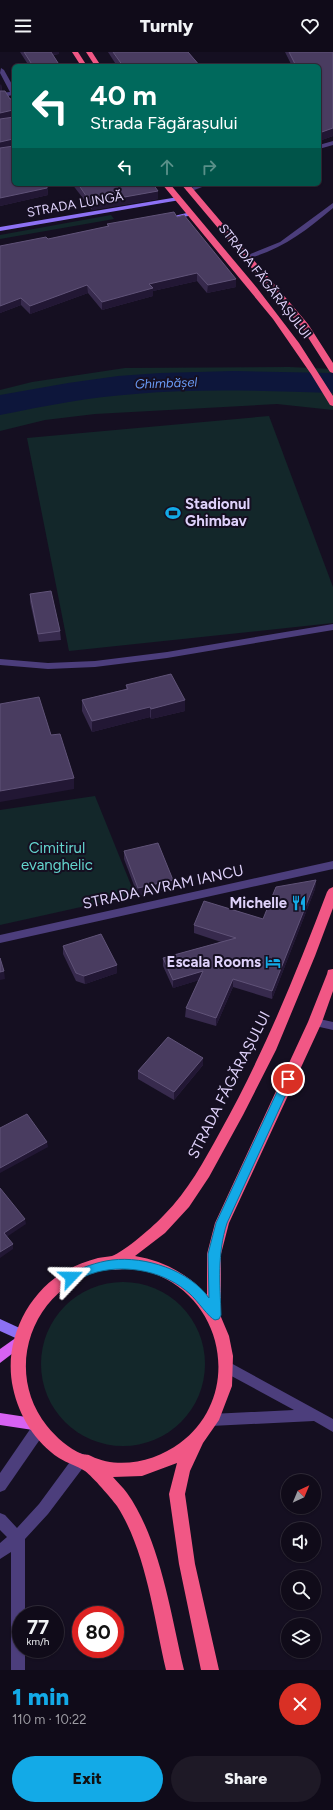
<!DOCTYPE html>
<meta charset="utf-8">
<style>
body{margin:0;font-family:Figtree,sans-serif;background:#1e1926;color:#f1f3f6;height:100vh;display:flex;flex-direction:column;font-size:15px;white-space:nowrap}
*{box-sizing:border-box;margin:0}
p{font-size:13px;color:#9c9ba2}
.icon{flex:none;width:22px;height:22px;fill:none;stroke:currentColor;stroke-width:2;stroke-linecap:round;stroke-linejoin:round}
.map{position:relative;height:1618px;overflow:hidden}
.side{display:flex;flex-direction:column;background:#100b19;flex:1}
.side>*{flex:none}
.top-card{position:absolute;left:12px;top:12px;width:309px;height:122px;border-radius:6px;box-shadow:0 1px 3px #0004,0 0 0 1px #302b38;background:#00695c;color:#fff;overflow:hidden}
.needle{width:26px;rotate:44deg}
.fabs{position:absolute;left:281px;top:1422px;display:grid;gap:8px}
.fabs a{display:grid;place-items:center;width:40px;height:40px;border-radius:50%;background:#100b19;box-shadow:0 1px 3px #0004,0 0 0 1px #302b38;font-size:20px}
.speed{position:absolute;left:12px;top:1554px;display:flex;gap:8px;font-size:20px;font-weight:700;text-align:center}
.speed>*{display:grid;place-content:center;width:52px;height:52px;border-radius:50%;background:#100b19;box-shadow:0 1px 3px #0004,0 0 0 1px #302b38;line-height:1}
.speed small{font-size:10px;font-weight:400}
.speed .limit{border:6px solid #d22;background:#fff;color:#111}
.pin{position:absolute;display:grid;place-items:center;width:34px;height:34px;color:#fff;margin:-17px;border:2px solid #fff;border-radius:50%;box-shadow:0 1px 4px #0007}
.me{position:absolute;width:44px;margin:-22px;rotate:67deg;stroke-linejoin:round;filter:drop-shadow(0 0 3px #0008)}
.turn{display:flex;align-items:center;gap:14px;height:84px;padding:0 12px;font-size:18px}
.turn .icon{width:52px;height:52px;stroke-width:2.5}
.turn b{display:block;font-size:28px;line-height:34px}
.lanes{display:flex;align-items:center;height:38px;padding:0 12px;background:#0003;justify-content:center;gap:20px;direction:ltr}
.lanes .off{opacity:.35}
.round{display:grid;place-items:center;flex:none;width:42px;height:42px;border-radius:21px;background:#1e1926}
.head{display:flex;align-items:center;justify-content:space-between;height:68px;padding:0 12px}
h1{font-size:24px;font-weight:800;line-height:30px;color:#13aae7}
.button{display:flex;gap:8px;margin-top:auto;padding:8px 12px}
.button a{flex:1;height:46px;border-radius:24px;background:#13aae7;color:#111;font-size:16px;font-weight:800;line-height:46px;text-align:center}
.button a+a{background:#1e1926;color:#f1f3f6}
header{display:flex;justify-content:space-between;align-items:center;height:52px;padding:0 12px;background:#100b19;font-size:18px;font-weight:800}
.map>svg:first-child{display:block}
.green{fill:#13272a}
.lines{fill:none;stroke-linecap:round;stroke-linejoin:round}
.river{fill:#0d163b;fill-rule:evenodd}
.lane{fill:#4c3e7c;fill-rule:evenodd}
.street{fill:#4c3e7c;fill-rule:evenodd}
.secondary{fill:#8d71f4;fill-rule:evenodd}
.primary{fill:#d762f2;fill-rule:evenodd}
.highway{fill:#f15785;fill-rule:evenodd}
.wall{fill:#372a4d}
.shaded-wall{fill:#221734}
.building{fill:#493c60;stroke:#605378}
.route{fill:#13aae7;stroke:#0c6e96}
.labels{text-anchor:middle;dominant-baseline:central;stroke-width:4;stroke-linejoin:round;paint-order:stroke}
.far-street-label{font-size:13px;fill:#dfd2fb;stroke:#150f21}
.far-water-label{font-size:13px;font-style:italic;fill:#6999f3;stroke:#150f21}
.poi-label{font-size:15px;font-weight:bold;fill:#dfd2fb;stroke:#150f21;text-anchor:end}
.park-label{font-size:15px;fill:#64d5ce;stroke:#150f21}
.street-label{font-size:15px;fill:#dfd2fb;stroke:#150f21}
</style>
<header><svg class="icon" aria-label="menu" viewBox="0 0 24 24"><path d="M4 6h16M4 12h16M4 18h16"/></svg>Turnly<svg class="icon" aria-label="heart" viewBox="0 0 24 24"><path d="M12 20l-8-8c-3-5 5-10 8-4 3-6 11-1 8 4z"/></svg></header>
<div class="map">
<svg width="333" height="1618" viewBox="0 0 333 1618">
<rect width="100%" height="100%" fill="#150f21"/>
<!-- green -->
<g class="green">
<path d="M111,163L114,167L0,187V183Z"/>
<path d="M289,315L333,317V358L277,352L95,362L45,368L0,379V338L32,330L125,316Z"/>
<path d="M269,364L333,535V571L69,599L27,386Z"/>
<path d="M95,744L135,843L0,873V758Z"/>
<circle cx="123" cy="1312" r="82"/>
</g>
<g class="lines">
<!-- river -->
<path class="river" d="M234,319L333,321V341C267,339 201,336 135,342C90,345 45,354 0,363V343L68,331L118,324L160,321Z"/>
<!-- lane -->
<g class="lane">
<path d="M333,151V156C306,179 281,198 246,207L243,205L280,190Z"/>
<path d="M315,966L333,970V978L311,973L310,970L311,967Z"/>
<path d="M229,1310L333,1367V1380L314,1369L211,1374L206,1372L204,1368L206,1364L211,1362L294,1358L224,1320L223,1316L224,1312Z"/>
<path d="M38,1372L43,1373L45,1378L43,1383L5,1438L0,1440V1421L33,1373Z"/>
<path d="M80,1401L85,1403L87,1408L85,1413L48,1462L25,1487V1563H21V1597H25V1618H11V1500L0,1507V1491L7,1485L0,1478V1461L5,1463L17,1476L39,1452L75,1403Z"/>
</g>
<!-- street -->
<g class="street">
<path d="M1,16L4,18L14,36V43L0,45V41L10,40L0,21Z"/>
<path d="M333,89V93L319,97V93Z"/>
<path d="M201,132H210L189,140L186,138Z"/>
<path d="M333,572V578L167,606L95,615L48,617L0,613V607L48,611L95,609L167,600Z"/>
<path d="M333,809V817L0,891V883Z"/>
</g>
<!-- secondary -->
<g class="secondary">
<path d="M178,145L180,146V148L0,179V175Z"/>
<path d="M191,160L194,162L193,163L164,169L161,167Z"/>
<path d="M0,1267L24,1278L26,1282L24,1286L20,1288L0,1279Z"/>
</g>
<!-- primary -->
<g class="primary">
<path d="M17,1285L21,1287L23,1291L21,1295L0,1311V1297Z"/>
<path d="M0,1361L33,1366L38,1368L40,1372L38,1376L33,1378L0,1373Z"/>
</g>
<!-- highway -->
<g class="highway">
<path d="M72,0H78L87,14H81Z"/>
<path d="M86,0H92L101,14H95Z"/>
<path d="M162,132H170L257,236L299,291L333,344V354L330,353L311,322L273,267Z"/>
<path d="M181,132H189L308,272L333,311V321L330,320L302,276Z"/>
<path d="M333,835V856L315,904L276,998L243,1063L209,1125L189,1155L165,1181L135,1204C164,1209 188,1222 207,1243V1202L215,1171L308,970L327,922L328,918L333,917V939L322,970L229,1171L221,1202V1265L229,1284L233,1304L232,1334L219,1368L203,1391L190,1419L185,1442L195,1512L219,1618H201L179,1512L169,1442L177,1411L142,1424L113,1425C117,1430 123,1435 127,1441C160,1487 171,1563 184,1618H166C154,1566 146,1499 117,1454C111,1446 93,1425 85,1419C77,1414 67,1411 59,1406C35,1390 19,1364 13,1336C3,1291 26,1241 67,1218C76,1213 87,1209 98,1206C102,1205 108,1205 112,1204C124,1200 155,1173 164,1163C188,1139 204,1109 220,1080C263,1003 296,922 327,840L329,837ZM110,1217C114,1219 119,1217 125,1217C139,1217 153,1220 166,1227C228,1260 238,1348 180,1391C156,1409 119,1418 91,1404C88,1402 86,1403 82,1402C69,1397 56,1385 47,1374C0,1315 36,1228 110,1217Z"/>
</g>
</g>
<!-- wall -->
<g class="wall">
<path d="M20,0H59V2L53,3L60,14H29Z"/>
<path d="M108,0H188L200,14H117Z"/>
<path d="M285,0H333V84L319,89V14H292Z"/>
<path d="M1,32L2,39L10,47L14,46V132H47L48,143L0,154Z"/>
<path d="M72,132H153L158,147L92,158Z"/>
<path d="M177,165L236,227V235L207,241L197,229L153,239V244L102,258L88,241L30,262L21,253L0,261V194L48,187L107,175V172Z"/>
<path d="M30,542L60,579L61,588L39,590L30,550Z"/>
<path d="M126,633L185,659L151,667L150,665L92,680L82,659V648L126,637Z"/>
<path d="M124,799L173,828V836L138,844L124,807Z"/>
<path d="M316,828L315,837L272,947L233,935L216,974L185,965L186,956L199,928L173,936L163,914V906L221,890L194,881V873L263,867Z"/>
<path d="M63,894L117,913V921L85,932L76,929L63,902Z"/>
<path d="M203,1006V1013L174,1048L138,1027V1019Z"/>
</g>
<!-- shaded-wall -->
<g class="shaded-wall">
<path d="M49,0H59V2L49,3Z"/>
<path d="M1,32L2,39L0,40V33Z"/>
<path d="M13,58L14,66L0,69V61Z"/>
<path d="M333,76V84L319,89V81Z"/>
<path d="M13,87L14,95L0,98V90Z"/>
<path d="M47,132L48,143L0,154V146Z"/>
<path d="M158,139V147L92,158L91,151Z"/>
<path d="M197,221V229L153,239V244L102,258V250L149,232Z"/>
<path d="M236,227V235L207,241L208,233Z"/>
<path d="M87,233L88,241L30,262V254Z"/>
<path d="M21,246V253L0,261V254Z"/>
<path d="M185,648V659L151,667V657Z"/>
<path d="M150,655V665L92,680V669Z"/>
<path d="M74,726V737L0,750V739Z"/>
<path d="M173,828V836L138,844V836Z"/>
<path d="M316,828L315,837L272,947V939Z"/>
<path d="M117,913V921L85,932L84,924Z"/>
<path d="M4,919L5,927L0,928V920Z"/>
<path d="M203,919V927L173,936V928Z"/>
<path d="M233,927V935L216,974V966Z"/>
<path d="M203,1006V1013L174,1048V1040Z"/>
<path d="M47,1090L48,1095L0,1121V1116Z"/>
<path d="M25,1167L26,1172L5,1186L4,1181Z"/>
<path d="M13,1192V1197L0,1206V1200Z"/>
</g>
<!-- building -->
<g class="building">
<path d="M24,0H51L60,14H33Z"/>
<path d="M113,0H188L200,14H123Z"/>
<path d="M289,0H333V76L319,81V14H296Z"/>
<path d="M0,39H5L10,47L14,46V59L13,58L0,61Z"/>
<path d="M14,65V88L13,87L0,90V67Z"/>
<path d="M14,94V132H47V136L0,146V96Z"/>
<path d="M78,132H153L158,139L91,151Z"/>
<path d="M174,160L177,165L184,163L236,227L208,233L197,221L149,232L153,236L102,250L87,233L30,254L21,246L0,254V194L46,185L48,187L109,174L107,172Z"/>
<path d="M51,539L60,579L38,582L30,542Z"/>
<path d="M171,622L185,648L151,657L150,655L92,669L82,648L128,637L126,633Z"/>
<path d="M39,645L51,683L60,682L74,726L0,739V652Z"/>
<path d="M158,791L173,828L138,836L124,799Z"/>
<path d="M316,828L272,939L233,927L216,966L186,956L203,919L173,928L163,906L236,886L194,873L204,849L263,867L276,835Z"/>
<path d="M101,882L117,913L84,924L76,921L63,894Z"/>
<path d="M0,906L4,919L0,920Z"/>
<path d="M168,985L203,1006L174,1040L138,1019Z"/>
<path d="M27,1062L47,1090L0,1116V1076Z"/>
<path d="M0,1136L25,1167L4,1181L13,1192L0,1200Z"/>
</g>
<!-- route -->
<path class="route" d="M288,1023L292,1024L293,1027L227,1171C217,1202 220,1231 221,1263L219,1267L215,1268C209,1266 197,1248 190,1242C166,1220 129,1212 97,1220C89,1222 80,1227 71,1230L67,1229L66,1225L67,1222C82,1216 96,1210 112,1208C145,1204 189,1218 209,1246L208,1202L216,1171L283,1027L285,1024Z"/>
<!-- icons -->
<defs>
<g id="stadium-bare" transform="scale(1.2)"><path d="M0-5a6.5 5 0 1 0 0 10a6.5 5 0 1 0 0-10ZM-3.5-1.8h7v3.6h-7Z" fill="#13aae7" stroke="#150f21" stroke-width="2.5" paint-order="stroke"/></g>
<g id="restaurant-bare" transform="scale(1.2)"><path d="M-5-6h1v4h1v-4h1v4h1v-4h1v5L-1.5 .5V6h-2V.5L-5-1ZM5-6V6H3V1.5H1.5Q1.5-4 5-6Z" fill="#13aae7" stroke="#150f21" stroke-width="2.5" paint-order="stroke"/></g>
<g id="hotel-bare" transform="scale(1.2)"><path d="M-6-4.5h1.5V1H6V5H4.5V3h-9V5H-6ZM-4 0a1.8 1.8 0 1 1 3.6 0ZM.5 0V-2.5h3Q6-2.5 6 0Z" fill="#13aae7" stroke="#150f21" stroke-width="2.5" paint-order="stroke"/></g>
</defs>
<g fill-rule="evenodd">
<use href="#stadium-bare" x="173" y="461"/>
<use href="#restaurant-bare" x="299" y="851"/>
<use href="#hotel-bare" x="273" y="910"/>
</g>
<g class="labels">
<!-- far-street labels -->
<g class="far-street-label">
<text transform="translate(75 152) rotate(-10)">STRADA LUNGĂ</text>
<text transform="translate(265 229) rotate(52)">STRADA FĂGĂRAȘULUI</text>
</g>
<!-- far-water labels -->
<g class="far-water-label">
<text transform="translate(166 331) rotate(-2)">Ghimbășel</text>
</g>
<!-- poi labels -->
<g class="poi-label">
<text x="185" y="452" text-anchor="start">Stadionul<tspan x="185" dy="17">Ghimbav</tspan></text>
<text x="287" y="851">Michelle</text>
<text x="261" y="910">Escala Rooms</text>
</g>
<!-- park labels -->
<g class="park-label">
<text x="57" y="796">Cimitirul<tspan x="57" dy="17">evanghelic</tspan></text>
</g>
<!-- street labels -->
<g class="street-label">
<text transform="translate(163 835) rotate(-12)">STRADA AVRAM IANCU</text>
<text transform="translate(229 1033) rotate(-63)">STRADA FĂGĂRAȘULUI</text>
</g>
</g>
</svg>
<div class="fabs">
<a><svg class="needle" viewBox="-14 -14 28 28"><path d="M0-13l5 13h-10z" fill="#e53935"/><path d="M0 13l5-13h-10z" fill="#9c9ba2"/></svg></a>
<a><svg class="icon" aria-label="sound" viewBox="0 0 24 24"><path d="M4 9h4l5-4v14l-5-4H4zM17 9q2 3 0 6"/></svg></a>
<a><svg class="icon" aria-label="search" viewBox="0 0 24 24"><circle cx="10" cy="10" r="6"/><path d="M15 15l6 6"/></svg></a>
<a><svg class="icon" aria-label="layers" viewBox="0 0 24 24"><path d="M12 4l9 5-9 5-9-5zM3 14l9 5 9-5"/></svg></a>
</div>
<div class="speed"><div>77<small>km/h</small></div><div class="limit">80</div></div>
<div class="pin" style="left:288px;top:1027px;background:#d93025"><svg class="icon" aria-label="arrive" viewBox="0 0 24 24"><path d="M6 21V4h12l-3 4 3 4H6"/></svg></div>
<svg class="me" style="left:71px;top:1225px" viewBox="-20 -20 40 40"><path d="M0-17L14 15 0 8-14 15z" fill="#13aae7" stroke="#fff" stroke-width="4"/></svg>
<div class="top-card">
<div class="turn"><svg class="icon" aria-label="left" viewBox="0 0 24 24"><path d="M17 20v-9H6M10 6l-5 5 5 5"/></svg><div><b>40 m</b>Strada Făgărașului</div></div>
<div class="lanes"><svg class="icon" aria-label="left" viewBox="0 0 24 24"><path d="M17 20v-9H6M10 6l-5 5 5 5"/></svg><svg class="icon off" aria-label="ahead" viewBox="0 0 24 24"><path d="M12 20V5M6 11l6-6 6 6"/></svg><svg class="icon off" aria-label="right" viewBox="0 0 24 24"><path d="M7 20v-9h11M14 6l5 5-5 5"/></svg></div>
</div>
</div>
<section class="side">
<div class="head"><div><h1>1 min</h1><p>110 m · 10:22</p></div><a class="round" style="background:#d93025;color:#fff"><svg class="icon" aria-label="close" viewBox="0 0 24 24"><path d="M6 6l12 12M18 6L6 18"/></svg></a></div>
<div class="button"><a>Exit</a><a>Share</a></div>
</section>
